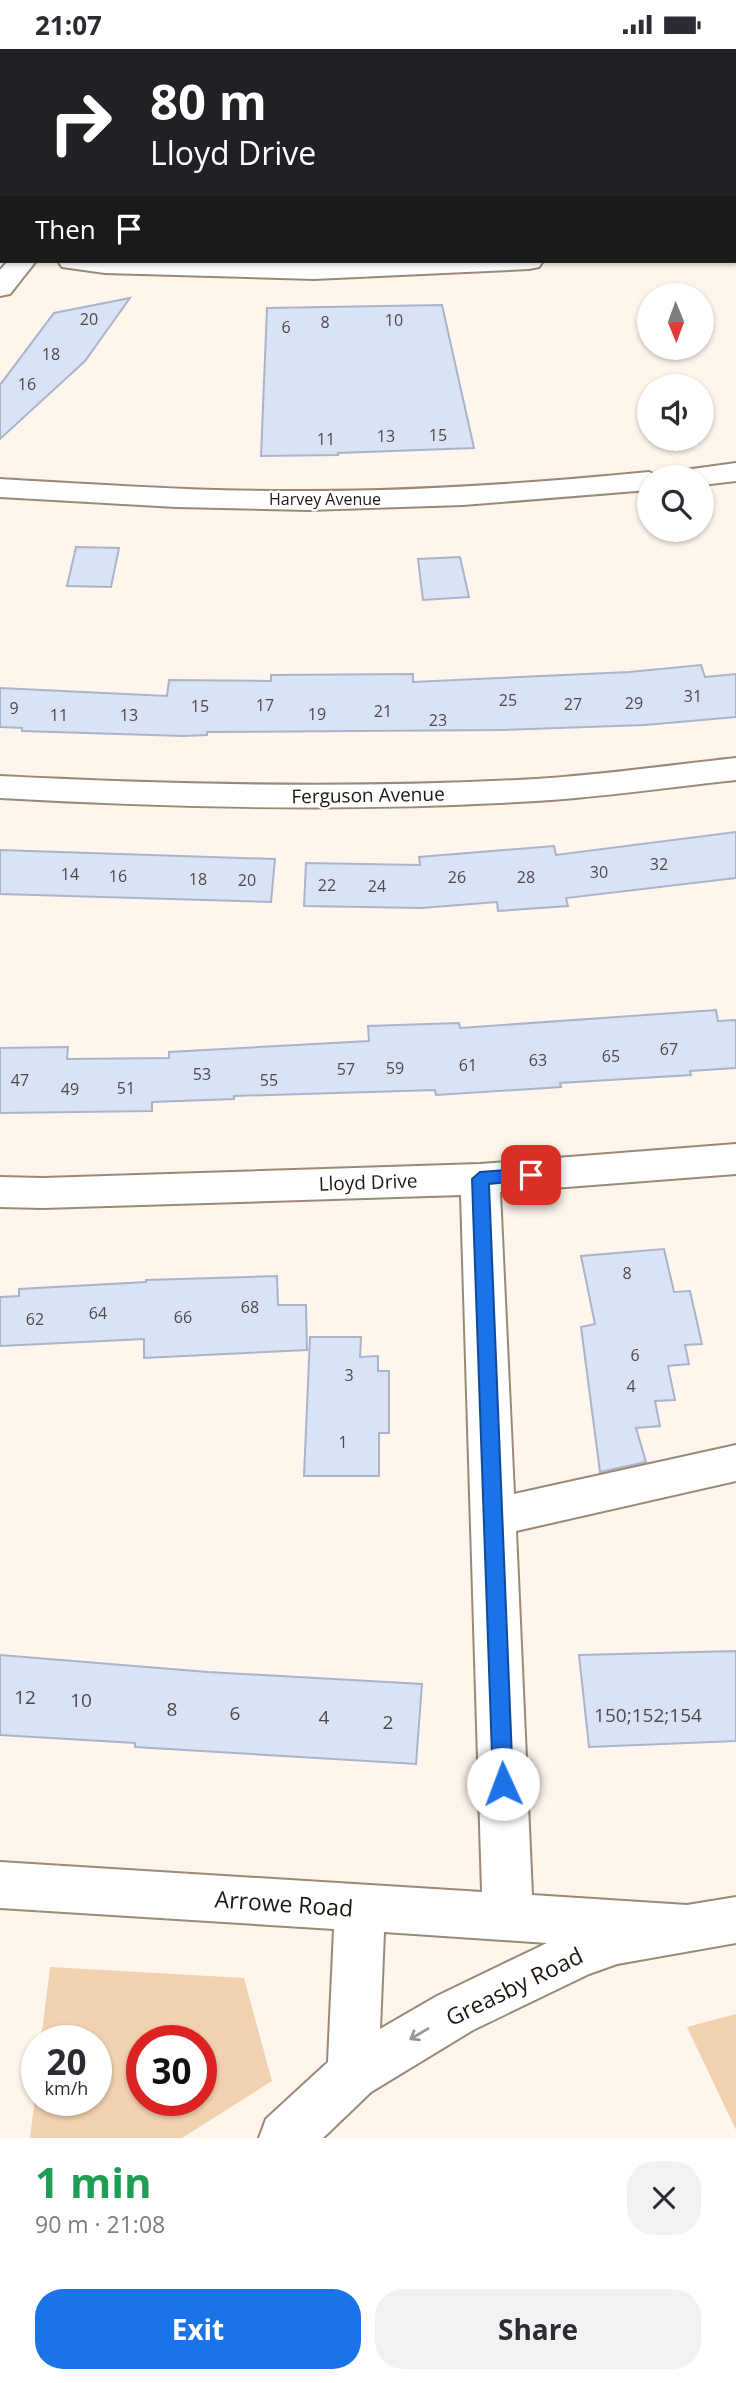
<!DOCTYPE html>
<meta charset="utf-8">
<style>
body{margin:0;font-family:"Open Sans",sans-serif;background:#f2f2f3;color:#2b2b33;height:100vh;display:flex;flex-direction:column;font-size:26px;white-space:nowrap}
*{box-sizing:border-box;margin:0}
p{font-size:23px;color:#7c7c81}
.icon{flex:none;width:38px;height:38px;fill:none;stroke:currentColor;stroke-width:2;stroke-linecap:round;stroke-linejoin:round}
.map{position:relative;height:2089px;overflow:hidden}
.panel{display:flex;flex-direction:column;background:#fff;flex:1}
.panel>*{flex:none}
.top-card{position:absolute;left:0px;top:0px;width:737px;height:214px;box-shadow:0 2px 5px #0004;background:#202124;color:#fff;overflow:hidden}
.needle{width:46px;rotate:179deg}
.controls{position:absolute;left:637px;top:234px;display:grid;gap:14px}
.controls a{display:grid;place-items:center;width:77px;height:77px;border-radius:50%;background:#fff;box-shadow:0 2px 5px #0004;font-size:35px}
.speed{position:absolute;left:21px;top:1976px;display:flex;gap:14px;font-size:35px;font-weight:700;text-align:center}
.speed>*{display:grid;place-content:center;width:91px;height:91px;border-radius:50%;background:#fff;box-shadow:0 2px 5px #0004;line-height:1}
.speed small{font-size:18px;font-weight:400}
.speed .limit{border:10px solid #d22;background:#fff;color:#111}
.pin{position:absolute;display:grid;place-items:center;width:60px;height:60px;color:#fff;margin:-30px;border-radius:14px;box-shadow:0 4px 10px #0006}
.me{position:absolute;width:77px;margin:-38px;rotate:358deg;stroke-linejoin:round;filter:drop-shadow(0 0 5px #0008)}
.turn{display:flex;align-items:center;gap:24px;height:147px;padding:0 35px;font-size:32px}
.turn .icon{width:91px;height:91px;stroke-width:2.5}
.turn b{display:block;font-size:49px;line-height:60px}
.then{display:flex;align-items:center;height:66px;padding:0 35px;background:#0003;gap:14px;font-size:26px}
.round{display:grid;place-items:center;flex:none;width:74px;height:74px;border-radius:28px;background:#f2f2f3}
.headline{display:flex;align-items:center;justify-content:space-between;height:119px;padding:0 35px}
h1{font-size:42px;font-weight:700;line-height:52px;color:#1e9e55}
.primary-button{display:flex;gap:14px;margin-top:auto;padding:14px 35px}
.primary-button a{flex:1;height:80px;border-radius:28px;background:#1a73e8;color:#fff;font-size:28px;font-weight:700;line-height:80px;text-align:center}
.primary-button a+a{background:#f2f2f3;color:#2b2b33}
.status{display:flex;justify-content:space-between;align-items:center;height:49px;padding:0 35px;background:#fff;direction:ltr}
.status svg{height:19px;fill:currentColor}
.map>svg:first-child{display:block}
.green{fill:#f1d1af;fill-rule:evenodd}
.building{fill:#dae2f6;stroke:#aab3cb;stroke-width:2}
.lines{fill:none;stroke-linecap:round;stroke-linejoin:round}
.minor-casing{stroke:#9b8976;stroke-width:4}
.minor{fill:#fff;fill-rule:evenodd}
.oneway{stroke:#9a9794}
.route{fill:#1a73e8;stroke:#114b97;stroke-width:2}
.labels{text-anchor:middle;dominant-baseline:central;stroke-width:5;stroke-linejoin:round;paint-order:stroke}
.number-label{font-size:16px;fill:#4e4a4a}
.far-street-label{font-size:16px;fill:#1f1811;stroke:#fff}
.street-label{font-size:19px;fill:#1f1811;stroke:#fff}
.near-number-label{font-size:19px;fill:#4e4a4a}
.near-street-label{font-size:23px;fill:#1f1811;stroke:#fff}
</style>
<div class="status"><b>21:07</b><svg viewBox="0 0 49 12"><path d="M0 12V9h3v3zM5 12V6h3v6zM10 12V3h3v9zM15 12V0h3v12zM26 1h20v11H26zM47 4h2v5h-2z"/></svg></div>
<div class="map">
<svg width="736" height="2089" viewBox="0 0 736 2089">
<rect width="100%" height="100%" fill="#fef6ed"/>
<!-- green -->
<g class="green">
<path d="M50,1918L244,1929L272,2032L182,2089H30L37,2031V2051H96V1992L41,1991ZM142,1992H201V2051H142Z"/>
<path d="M736,1965V2081L687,1978Z"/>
</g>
<!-- building -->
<g class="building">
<path d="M130,249L85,312L0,390V336L54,264Z"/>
<path d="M442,256L474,399L338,404V406L261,407L267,259Z"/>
<path d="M76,498L119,499L111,538L67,537Z"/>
<path d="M460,508L469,548L423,551L418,510Z"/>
<path d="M701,616L705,628L736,625V668L645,676L501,681L207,683V686L183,687L22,682V679L0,678V639L167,647L169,631L271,632V626L413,625V633L629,623Z"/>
<path d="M736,783V829L566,849L568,857L498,862L497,853L421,859L304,857L306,814L420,816L419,808L554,797L556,806Z"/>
<path d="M0,801L275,810L271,853L0,845Z"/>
<path d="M716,961L718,972L736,971V1019L690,1022L691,1026L560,1034L561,1038L436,1046L435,1041L234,1047V1050L152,1053V1062L0,1064V999L68,998L67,1010L169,1009V1003L369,992L368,977L459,974L460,979Z"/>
<path d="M664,1200L674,1243L690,1242L702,1295L685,1296L689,1315L668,1317L675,1351L655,1352L660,1377L636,1379L646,1413L600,1423L581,1278L595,1275L581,1207Z"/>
<path d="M277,1227L278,1256H306L307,1301L144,1309V1290L0,1297V1248L19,1247V1240L146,1233V1231Z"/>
<path d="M310,1288H361L360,1308L378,1307V1322H389V1384H379V1427H304Z"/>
<path d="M736,1602V1692L589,1698L579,1606Z"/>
<path d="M0,1606L208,1623L422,1635L416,1715L135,1698V1694L0,1686Z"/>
</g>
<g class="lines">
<!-- minor casing -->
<g class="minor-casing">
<g id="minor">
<rect x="163" y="0" width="24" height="2"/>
<path d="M549,0H576L577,2H550Z"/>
<path d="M735,68L736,69V85L735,84Z"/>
<rect x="735" y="177" width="1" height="16"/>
<path d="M8,212H36L10,245L0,247V221Z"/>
<path d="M58,212H543L539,218L529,220L314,230L105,224L62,218Z"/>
<path d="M736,414V432L702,436V429H666L670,423Z"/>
<path d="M649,423L662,429H649V441L463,456L308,461L176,458L0,448V430C103,436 206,443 309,442C422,442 536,434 649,423Z"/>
<path d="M736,709V731C669,738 603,748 536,752C357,763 178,759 0,749V727C178,736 357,740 536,730C603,726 669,716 736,709Z"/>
<path d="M736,1095V1125L500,1143L514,1445L736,1396V1432L516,1482L532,1846L687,1856L736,1848V1894L617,1915L589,1925L473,1981L371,2043L323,2089H259L266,2070L328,2013L334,1880L0,1859V1813L482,1843L461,1146L43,1159L0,1158V1128L43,1129L480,1115ZM384,1883L547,1894L437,1947L380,1980Z"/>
</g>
</g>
<!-- minor -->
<use href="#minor" class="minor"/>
</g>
<!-- one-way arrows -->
<defs><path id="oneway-shaft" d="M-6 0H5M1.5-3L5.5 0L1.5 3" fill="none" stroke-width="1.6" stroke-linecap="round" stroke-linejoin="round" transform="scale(1.75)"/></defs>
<use class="oneway" href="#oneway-shaft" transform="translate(419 1985) rotate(149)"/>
<!-- route -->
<path class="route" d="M531,1119L537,1121L540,1126L537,1130L489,1135L513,1735L510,1741L503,1744L496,1741L493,1735L472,1130L480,1123Z"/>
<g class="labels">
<!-- number labels -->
<g class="number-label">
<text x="89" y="270">20</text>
<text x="394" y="271">10</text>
<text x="325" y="273">8</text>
<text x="286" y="278">6</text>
<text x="51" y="305">18</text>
<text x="27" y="335">16</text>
<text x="438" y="386">15</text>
<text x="386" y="387">13</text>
<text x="326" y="390">11</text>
<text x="693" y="647">31</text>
<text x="508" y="651">25</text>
<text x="634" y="654">29</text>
<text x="573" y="655">27</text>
<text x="265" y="656">17</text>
<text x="200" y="657">15</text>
<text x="14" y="659">9</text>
<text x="383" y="662">21</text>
<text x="317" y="665">19</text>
<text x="59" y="666">11</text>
<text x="129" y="666">13</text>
<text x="438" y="671">23</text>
<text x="659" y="815">32</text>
<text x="599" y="823">30</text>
<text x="70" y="825">14</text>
<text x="118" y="827">16</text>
<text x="457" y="828">26</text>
<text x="526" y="828">28</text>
<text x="198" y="830">18</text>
<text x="247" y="831">20</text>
<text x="327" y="836">22</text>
<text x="377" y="837">24</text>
<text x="669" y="1000">67</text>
<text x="611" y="1007">65</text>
<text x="538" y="1011">63</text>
<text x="468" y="1016">61</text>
<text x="395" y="1019">59</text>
<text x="346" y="1020">57</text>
<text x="202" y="1025">53</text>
<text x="20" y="1031">47</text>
<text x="269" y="1031">55</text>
<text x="126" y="1039">51</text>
<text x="70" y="1040">49</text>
<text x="627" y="1224">8</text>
<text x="250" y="1258">68</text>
<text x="98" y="1264">64</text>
<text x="183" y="1268">66</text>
<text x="35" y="1270">62</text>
<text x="635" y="1306">6</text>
<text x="349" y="1326">3</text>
<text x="631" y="1337">4</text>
<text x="343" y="1393">1</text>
</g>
<!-- far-street labels -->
<g class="far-street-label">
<text x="325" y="450">Harvey Avenue</text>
</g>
<!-- street labels -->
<g class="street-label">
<text transform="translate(368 746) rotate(-1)">Ferguson Avenue</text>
<text transform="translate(368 1133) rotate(-2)">Lloyd Drive</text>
</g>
<!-- near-number labels -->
<g class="near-number-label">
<text x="25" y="1648">12</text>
<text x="81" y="1651">10</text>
<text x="172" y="1660">8</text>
<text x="235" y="1664">6</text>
<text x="648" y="1666">150;152;154</text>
<text x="324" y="1668">4</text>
<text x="388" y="1673">2</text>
</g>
<!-- near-street labels -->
<g class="near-street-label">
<text transform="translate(284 1854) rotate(4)">Arrowe Road</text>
<text transform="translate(514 1937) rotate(-26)">Greasby Road</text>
</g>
</g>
</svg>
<div class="controls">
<a><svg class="needle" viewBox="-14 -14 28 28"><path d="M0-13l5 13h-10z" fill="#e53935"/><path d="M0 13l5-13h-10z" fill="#7c7c81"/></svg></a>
<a><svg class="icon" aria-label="sound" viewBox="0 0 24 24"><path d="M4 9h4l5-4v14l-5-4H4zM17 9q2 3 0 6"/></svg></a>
<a><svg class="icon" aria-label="search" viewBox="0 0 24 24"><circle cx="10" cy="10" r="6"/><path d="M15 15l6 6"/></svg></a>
</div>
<div class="speed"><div>20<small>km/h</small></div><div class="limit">30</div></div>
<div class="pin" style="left:531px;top:1126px;background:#d93025"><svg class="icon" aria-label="arrive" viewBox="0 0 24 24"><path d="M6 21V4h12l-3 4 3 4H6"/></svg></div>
<svg class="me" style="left:503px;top:1735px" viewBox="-20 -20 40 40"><circle r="19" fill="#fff"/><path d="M0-13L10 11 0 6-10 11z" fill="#1a73e8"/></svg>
<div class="top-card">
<div class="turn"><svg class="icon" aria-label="right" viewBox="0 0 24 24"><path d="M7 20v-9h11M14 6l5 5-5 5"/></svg><div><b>80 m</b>Lloyd Drive</div></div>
<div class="then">Then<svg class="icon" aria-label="arrive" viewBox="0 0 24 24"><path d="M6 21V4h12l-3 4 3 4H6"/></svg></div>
</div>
</div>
<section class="panel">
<div class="headline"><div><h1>1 min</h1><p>90 m · 21:08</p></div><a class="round"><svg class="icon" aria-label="close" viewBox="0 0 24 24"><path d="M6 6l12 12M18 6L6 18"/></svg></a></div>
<div class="primary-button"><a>Exit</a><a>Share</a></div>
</section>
